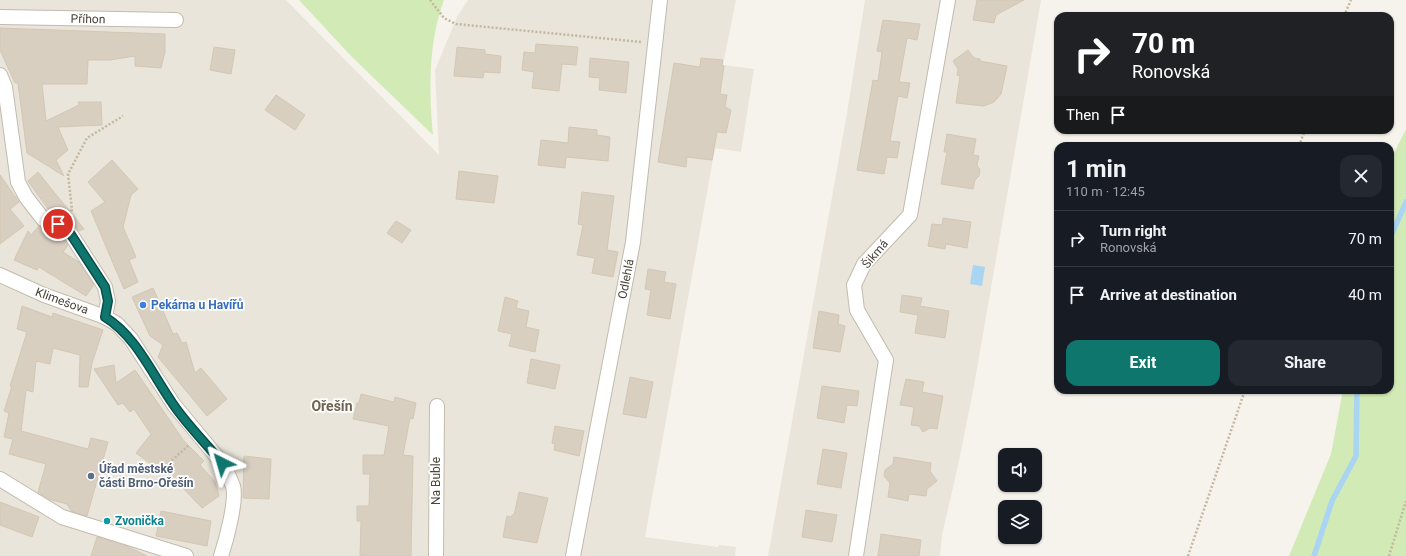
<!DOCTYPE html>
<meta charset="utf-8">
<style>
body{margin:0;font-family:Roboto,sans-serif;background:#242831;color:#f1f3f6;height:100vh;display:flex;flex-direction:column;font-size:15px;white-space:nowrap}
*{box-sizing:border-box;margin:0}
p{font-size:13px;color:#9ea1a6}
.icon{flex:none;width:22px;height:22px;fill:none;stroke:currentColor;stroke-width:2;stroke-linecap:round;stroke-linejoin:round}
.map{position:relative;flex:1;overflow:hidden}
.drawer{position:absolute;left:1054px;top:142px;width:340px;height:252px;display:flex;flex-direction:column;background:#171b24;border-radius:12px;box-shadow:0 1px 3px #0004}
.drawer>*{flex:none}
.banner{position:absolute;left:1054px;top:12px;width:340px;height:122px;border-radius:12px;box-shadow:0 1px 3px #0004;background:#202124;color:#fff;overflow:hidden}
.controls{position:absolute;left:998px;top:448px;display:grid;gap:8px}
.controls a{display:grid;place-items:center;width:44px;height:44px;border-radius:8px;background:#171b24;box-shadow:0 1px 3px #0004;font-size:20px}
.pin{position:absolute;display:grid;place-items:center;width:34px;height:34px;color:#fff;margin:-17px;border:2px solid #fff;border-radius:50%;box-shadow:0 1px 4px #0007}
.me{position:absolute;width:44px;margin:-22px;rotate:320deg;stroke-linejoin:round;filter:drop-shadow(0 0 3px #0008)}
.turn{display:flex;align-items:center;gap:14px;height:84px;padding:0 12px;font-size:18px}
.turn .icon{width:52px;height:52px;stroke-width:2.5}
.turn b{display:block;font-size:28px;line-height:34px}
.then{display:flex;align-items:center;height:38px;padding:0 12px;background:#0003;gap:8px;font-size:15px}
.round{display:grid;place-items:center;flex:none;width:42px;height:42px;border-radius:12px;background:#242831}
.summary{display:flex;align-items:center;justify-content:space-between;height:68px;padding:0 12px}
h1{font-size:24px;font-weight:700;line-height:30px}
.button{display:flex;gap:8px;margin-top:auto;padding:8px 12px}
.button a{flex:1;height:46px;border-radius:12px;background:#0f766e;color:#fff;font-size:16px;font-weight:700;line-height:46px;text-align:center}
.button a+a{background:#242831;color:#f1f3f6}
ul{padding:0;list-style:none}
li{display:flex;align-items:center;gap:12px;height:56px;padding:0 12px;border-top:1px solid #363941}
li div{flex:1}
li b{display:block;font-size:15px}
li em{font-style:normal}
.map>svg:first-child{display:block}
.residential{fill:#eae5da}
.green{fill:#d2eab5}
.water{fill:#a9d4f2}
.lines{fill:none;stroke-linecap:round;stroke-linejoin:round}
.stream{stroke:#a9d4f2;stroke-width:5.5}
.building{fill:#d8cfc1;stroke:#d3c7b4}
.minor-casing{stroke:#c2bbae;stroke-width:16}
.path{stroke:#c4b79f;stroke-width:2.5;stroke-dasharray:2 2;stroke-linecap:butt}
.minor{stroke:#fff;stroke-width:14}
.route-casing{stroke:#0a4d48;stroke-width:10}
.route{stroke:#0f766e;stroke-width:7}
.shop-dot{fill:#3f7fe0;stroke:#fff;stroke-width:1.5}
.service-dot{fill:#5c6f8a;stroke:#fff;stroke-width:1.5}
.culture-dot{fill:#0f9aa8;stroke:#fff;stroke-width:1.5}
.labels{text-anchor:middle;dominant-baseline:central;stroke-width:3.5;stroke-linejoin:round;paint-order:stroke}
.street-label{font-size:12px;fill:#4b4439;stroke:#fff}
.shop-label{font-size:12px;font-weight:bold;fill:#366cbe;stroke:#fff;text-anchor:start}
.service-label{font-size:12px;font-weight:bold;fill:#4e5e75;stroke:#fff;text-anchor:start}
.culture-label{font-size:12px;font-weight:bold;fill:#0d838f;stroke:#fff;text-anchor:start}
.quarter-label{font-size:14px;font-weight:bold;fill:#6e6250;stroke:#fff}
</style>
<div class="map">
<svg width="1406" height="556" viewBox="0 0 1406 556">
<rect width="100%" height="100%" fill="#f6f3ec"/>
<!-- residential -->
<g class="residential">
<path d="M0,0H286L439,155L435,70L457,17L468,0H736L723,65L754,69L741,152L715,148L645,537L718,547L719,545L736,547L735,556H0Z"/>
<path d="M865,0H1041L974,386L959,461L942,535L940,556H768L847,113Z"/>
</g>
<!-- green -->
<g class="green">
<path d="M299,0H444C428,43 429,90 433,135L352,57Z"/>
<path d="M1406,129V556H1289L1331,454L1343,390H1390V161Z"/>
</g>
<!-- water -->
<path class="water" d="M973,265L985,267L982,286L970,284Z"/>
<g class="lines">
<!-- stream -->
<g class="stream">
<path d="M1390,238L1406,202"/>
<path d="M1314,556L1332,501L1356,456L1357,390"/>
</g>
</g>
<!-- building -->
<g class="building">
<path d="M977,0H1024L996,15L994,23L973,20Z"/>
<path d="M883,20L920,24L917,40L907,38L899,82L910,83L907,98L898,96L890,141L900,142L897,158L887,157L884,174L857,170L873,80L878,81L882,52L877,51Z"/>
<path d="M0,28L165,34V52L161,68L135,66V56L110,60H88L87,84H42L46,121L79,105L78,102H101L102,125L58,127L68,150L56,160L64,176L27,153L18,83H15L0,50Z"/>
<path d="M536,44L578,47L576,65L562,64L559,91L532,88L534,72L522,70L524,52L535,53Z"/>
<path d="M214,47L235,50L231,74L210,70Z"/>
<path d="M457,47L485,50V54L501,56L500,73L484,72L483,78L454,76Z"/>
<path d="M968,50L974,58L980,59V61L1007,66L1001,94L994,102L984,106L956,103L960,76L957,75L958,69L953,61Z"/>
<path d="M590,58L629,62L626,93L599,90L600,78L589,77Z"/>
<path d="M701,58L723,60L722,65L724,66L720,94L727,95L725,107L731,110L726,133L717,132L712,160L687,157L686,167L658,162L674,63L700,67Z"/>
<path d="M276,95L305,115L295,130L265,110Z"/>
<path d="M569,127L597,130V135L610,137L608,161L566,157L565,168L538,165L541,140L568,143Z"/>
<path d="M947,134L976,139L973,155L979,156L977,165L980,170L979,176L975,180L973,189L941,184L947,152H944Z"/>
<path d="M112,160L138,189L131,195L123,227L136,257L129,260L138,282L124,289L91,211L105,202L88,182Z"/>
<path d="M459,171L498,176L494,203L456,199Z"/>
<path d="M38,172L50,187L84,229L79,231L72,222L51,213L28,181Z"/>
<path d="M0,175L19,202L10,209L24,226L0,244Z"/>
<path d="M582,192L614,196L607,250L618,252L613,277L592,273L595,258L577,255L583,225L578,224Z"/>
<path d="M943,218L971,222L967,248L946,244L945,249L928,246L932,224L942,225Z"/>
<path d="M396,221L411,230L402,243L387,233Z"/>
<path d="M39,226L62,237L68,245L63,252L79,262L94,285L86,296L39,267L37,270L14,260L28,231L31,235Z"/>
<path d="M648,269L666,272L664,282L676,284L670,319L647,315L651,290L645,289Z"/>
<path d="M153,288L173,334L177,333L182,343L186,342L195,373L201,368L227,399L207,416L158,357L163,345L150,336L132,297Z"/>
<path d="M902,295L922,298L920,306L949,311L945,338L915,333L918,315L900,312Z"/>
<path d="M505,297L518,301L516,308L529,311L526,327L539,330L535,352L509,346L512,334L498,331Z"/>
<path d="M22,306L52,317L53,313L103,330L92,363L88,387H79L80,355L53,348L50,364L36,361L33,392L26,390L21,431L88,449L91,438L108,442L87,516L71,511L67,504L48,499L38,492L46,464L9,454L13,439L4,437L9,413L4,411L12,386H10L27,332L17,329Z"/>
<path d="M819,311L839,315L838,324L845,326L840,352L813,348Z"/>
<path d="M531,359L560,365L555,389L527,383Z"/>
<path d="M114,365L116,383L135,370L184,441L204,461L200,465L215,482L219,496L202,508L181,486L136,453L151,434L134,409L130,412L123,403L118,405L94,369Z"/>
<path d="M630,377L653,382L646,418L623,414Z"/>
<path d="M906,379L924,382L922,392L943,396L937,429L930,428L923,432L919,426L911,425L914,407L900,405Z"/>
<path d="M822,386L859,391L857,406L847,405L844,423L817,418Z"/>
<path d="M361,394L394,402L395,397L416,403L413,419L410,418L403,455L413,456L411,556H360L361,521H357V506H369L370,474H363V455H384L389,426L353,419L357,403H359Z"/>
<path d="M555,426L584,431L579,456L554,450L555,444L552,443Z"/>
<path d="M823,449L847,453L841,488L817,484Z"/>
<path d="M244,456L271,459L269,499L243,498Z"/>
<path d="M894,457L931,463L930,471L937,481L927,489L926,496L909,494L908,501L888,497L890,483L884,476L885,470L893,464Z"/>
<path d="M519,492L548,498L537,543L503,537L507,516L512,517V515H514Z"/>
<path d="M0,502L39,517L32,537L0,525Z"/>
<path d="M806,510L837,515L832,542L802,537Z"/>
<path d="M161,511L211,521L207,546L156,536Z"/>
<path d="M881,534L921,540L919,556H878Z"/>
<path d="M97,537L129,547L147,556H91Z"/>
</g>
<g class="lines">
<!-- minor casing -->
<g class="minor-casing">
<g id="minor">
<path d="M0,17L176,20"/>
<path d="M0,75L5,87L18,182L26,197L43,219L68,230L105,287L108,301L105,317"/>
<path d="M0,275L44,295L105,317L117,324L131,339L174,405L222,463C226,470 230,478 233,486C237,501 226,541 221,556"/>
<path d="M0,479L62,517L186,556"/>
<path d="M436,556L437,406"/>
<path d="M573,556L633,242L660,0"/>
<path d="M856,556L886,360L857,310L854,285L864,264L910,215L948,0"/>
</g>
</g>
<!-- path -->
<g class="path">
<path d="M430,0L444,18L456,24L641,42"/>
<path d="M1344,16L1351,0"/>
<path d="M1299,146L1305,130"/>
<path d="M68,214L72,210L68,174L87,138L123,116"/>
<path d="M160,471L188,446"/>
<path d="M1188,556L1245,390"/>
<path d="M1389,556L1406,501"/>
</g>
<!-- minor -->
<use href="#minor" class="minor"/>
</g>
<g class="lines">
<!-- route casing -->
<g class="route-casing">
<path id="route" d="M58,224L68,230L105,287L108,301L105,317C136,336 152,374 173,404C187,425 206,443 222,463"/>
</g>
<!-- route -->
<use href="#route" class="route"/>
</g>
<!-- markers -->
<circle class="shop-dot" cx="143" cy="305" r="4"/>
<circle class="service-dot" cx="91" cy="476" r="4"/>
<circle class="culture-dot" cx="107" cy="521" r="4"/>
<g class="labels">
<!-- street labels -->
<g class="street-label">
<text transform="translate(88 19) rotate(1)">Příhon</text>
<text transform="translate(875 254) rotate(-50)">Šikmá</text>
<text transform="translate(626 279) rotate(-79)">Odlehlá</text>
<text transform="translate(62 301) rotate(20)">Klimešova</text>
<text transform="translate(436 481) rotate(-90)">Na Buble</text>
</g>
<!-- shop labels -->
<g class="shop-label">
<text x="151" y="305">Pekárna u Havířů</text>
</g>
<!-- service labels -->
<g class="service-label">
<text x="99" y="469">Úřad městské<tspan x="99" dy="14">části Brno-Ořešín</tspan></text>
</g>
<!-- culture labels -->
<g class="culture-label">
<text x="115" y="521">Zvonička</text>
</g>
<!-- quarter labels -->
<g class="quarter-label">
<text x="332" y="406">Ořešín</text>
</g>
</g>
</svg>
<div class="controls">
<a><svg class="icon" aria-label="sound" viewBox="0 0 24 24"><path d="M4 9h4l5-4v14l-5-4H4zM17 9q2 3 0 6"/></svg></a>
<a><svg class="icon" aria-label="layers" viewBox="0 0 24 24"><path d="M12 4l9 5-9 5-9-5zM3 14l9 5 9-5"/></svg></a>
</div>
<div class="pin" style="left:58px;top:224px;background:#d93025"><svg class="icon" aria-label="arrive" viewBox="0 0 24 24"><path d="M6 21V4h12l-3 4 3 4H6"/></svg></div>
<svg class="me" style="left:222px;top:463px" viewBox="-20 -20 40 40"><path d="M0-17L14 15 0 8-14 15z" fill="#0f766e" stroke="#fff" stroke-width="4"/></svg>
<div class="banner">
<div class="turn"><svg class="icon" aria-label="right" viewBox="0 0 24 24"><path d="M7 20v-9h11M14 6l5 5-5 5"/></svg><div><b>70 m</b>Ronovská</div></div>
<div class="then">Then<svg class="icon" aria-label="arrive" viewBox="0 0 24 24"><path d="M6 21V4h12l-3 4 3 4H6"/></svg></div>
</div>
<section class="drawer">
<div class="summary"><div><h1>1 min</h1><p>110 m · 12:45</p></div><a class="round"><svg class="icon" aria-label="close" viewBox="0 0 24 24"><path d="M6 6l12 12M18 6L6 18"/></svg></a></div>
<ul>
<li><svg class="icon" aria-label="right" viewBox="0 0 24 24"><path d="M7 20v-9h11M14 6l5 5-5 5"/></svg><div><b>Turn right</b><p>Ronovská</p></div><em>70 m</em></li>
<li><svg class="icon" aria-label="arrive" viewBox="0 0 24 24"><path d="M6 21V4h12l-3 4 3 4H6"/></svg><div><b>Arrive at destination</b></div><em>40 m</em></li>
</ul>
<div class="button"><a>Exit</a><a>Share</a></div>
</section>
</div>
